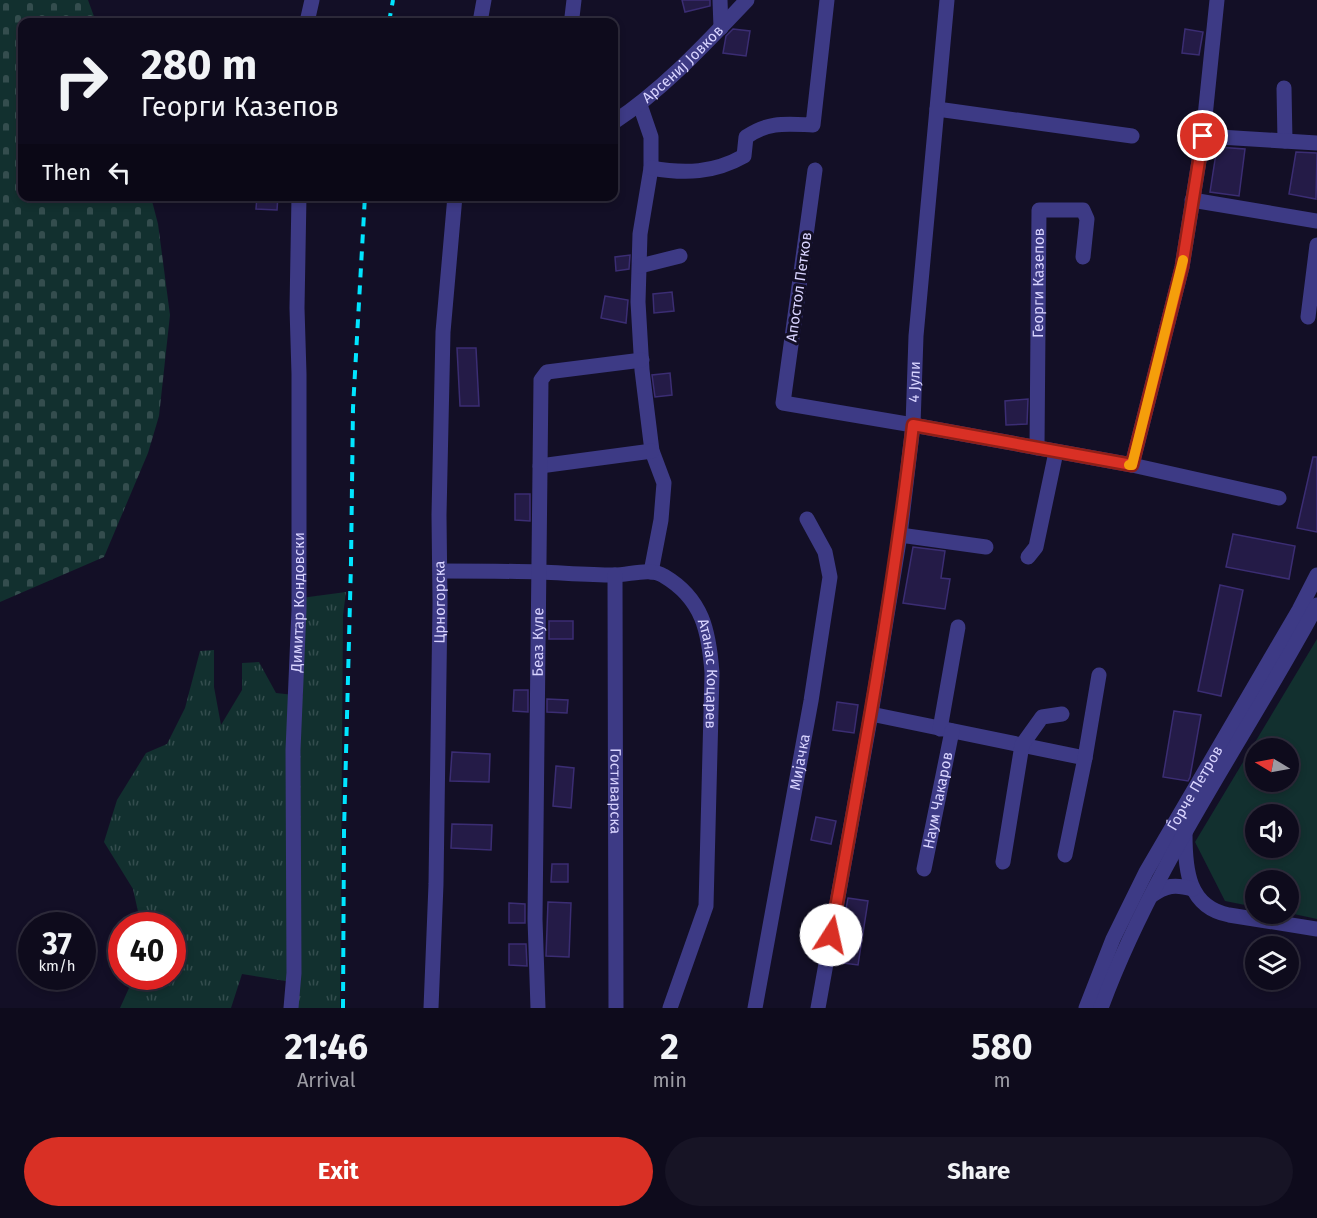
<!DOCTYPE html>
<meta charset="utf-8">
<style>
body{margin:0;font-family:"Fira Sans",sans-serif;background:#171425;color:#f1f3f6;height:100vh;display:flex;flex-direction:column;font-size:22px;white-space:nowrap}
*{box-sizing:border-box;margin:0}
p{font-size:20px;color:#9b9ba3}
.icon{flex:none;width:33px;height:33px;fill:none;stroke:currentColor;stroke-width:2;stroke-linecap:round;stroke-linejoin:round}
.map{position:relative;height:1008px;overflow:hidden}
.details{display:flex;flex-direction:column;background:#0e0b1c;flex:1}
.details>*{flex:none}
.hud{position:absolute;left:18px;top:18px;width:600px;height:183px;border-radius:12px;box-shadow:0 3px 9px #0003,0 0 0 2px #2e2b3b;background:#0e0b1c;color:#f1f3f6;overflow:hidden}
.needle{width:39px;rotate:280deg}
.fabs{position:absolute;left:1245px;top:738px;display:grid;gap:12px}
.fabs a{display:grid;place-items:center;width:54px;height:54px;border-radius:50%;background:#0e0b1c;box-shadow:0 3px 9px #0003,0 0 0 2px #2e2b3b;font-size:30px}
.speed{position:absolute;left:18px;top:912px;display:flex;gap:12px;font-size:30px;font-weight:700;text-align:center}
.speed>*{display:grid;place-content:center;width:78px;height:78px;border-radius:50%;background:#0e0b1c;box-shadow:0 3px 9px #0003,0 0 0 2px #2e2b3b;line-height:1}
.speed small{font-size:15px;font-weight:400}
.speed .limit{border:9px solid #d22;background:#fff;color:#111}
.pin{position:absolute;display:grid;place-items:center;width:51px;height:51px;color:#fff;margin:-26px;border:3px solid #fff;border-radius:50%;box-shadow:0 2px 6px #0007}
.me{position:absolute;width:66px;margin:-33px;rotate:10deg;stroke-linejoin:round;filter:drop-shadow(0 0 4px #0008)}
.turn{display:flex;align-items:center;gap:21px;height:126px;padding:0 24px;font-size:27px}
.turn .icon{width:78px;height:78px;stroke-width:2.5}
.turn b{display:block;font-size:42px;line-height:51px}
.then{display:flex;align-items:center;height:57px;padding:0 24px;background:#0003;gap:12px;font-size:22px}
.eta{display:flex;justify-content:space-evenly;align-items:center;height:102px;text-align:center}
.eta b{font-size:36px;font-weight:700;line-height:42px}
.cta{display:flex;gap:12px;margin-top:auto;padding:12px 24px}
.cta a{flex:1;height:69px;border-radius:36px;background:#d93025;color:#fff;font-size:24px;font-weight:700;line-height:69px;text-align:center}
.cta a+a{background:#171425;color:#f1f3f6}
.map>svg:first-child{display:block}
.grass{fill:url(#grass-tufts)}
.cemetery{fill:url(#cemetery-stones)}
.green{fill:#12302f;fill-rule:evenodd}
.building{fill:#241b47;stroke:#3b2d73;stroke-width:1.5}
.lines{fill:none;stroke-linecap:round;stroke-linejoin:round}
.minor{stroke:#3d3a85;stroke-width:15}
.rail{stroke:#00e5ff;stroke-width:4;stroke-dasharray:9 8;stroke-linecap:butt}
.route-casing{stroke:#8d1f18;stroke-width:15}
.route{stroke:#d93025;stroke-width:10}
.slow{stroke:#f59e0b;stroke-width:10}
.labels{text-anchor:middle;dominant-baseline:central;stroke-width:6;stroke-linejoin:round;paint-order:stroke}
.street-label{font-size:15px;fill:#d9d4ff;stroke:#130f26}
</style>
<div class="map">
<svg width="1317" height="1008" viewBox="0 0 1317 1008">
<defs>
<pattern id="grass-tufts" width="24" height="20" patternUnits="userSpaceOnUse" patternTransform="scale(1.5)"><rect width="24" height="20" fill="#12302f"/><path d="M3 7l-1-3M5 7V3M7 7l1-3M15 17l-1-3M17 17v-4M19 17l1-3" fill="none" stroke="#344d4e"/></pattern>
<pattern id="cemetery-stones" width="16" height="16" patternUnits="userSpaceOnUse" patternTransform="scale(1.5)"><rect width="16" height="16" fill="#12302f"/><path d="M2 7V4a2 2 0 0 1 4 0v3zM10 15v-3a2 2 0 0 1 4 0v3z" fill="#344d4e"/></pattern>
</defs>
<rect width="100%" height="100%" fill="#130f26"/>
<!-- grass -->
<path class="grass" d="M346,592L343,615L340,1008H296L298,983L242,974L231,1008H120L134,977L172,976V926L141,925L133,889L104,842L117,800L146,753L167,744L185,708L200,651L214,650V687L221,725L242,690V663L259,662L276,693L303,696L301,598Z"/>
<!-- cemetery -->
<path class="cemetery" d="M0,0H88L96,22H22V196L151,197L158,224L170,315L159,416L148,453L104,557L0,602Z"/>
<!-- green -->
<path class="green" d="M1317,639V919L1289,913L1288,880H1256L1255,907L1225,901L1195,842ZM1256,748H1288V782H1256ZM1256,814H1288V848H1256Z"/>
<!-- building -->
<g class="building">
<path d="M682,0H710V6L685,12Z"/>
<path d="M733,29L750,31L746,56L723,53L726,36Z"/>
<path d="M1185,29L1203,32L1199,55L1182,53Z"/>
<path d="M1217,147L1245,149L1239,196L1210,192Z"/>
<path d="M1296,152L1317,153L1316,199L1289,194Z"/>
<path d="M257,196H278L277,210L256,209Z"/>
<path d="M630,255L629,269L616,271L615,257Z"/>
<path d="M672,292L674,311L654,313L653,294Z"/>
<path d="M605,296L628,300L626,323L601,318Z"/>
<path d="M457,348H476L479,406H460Z"/>
<path d="M670,373L672,395L655,397L652,375Z"/>
<path d="M1028,399L1027,424L1006,425L1005,401Z"/>
<path d="M1313,457H1317V532L1297,528Z"/>
<path d="M515,494H530V521L515,520Z"/>
<path d="M1233,534L1295,546L1289,579L1226,567Z"/>
<path d="M913,547L945,551L941,578L950,579L945,609L903,603Z"/>
<path d="M1220,585L1243,590L1221,696L1198,691Z"/>
<rect x="549" y="621" width="24" height="18"/>
<path d="M514,690H528V712L513,711Z"/>
<path d="M547,699L568,700L567,713L547,712Z"/>
<path d="M837,702L858,705L854,733L833,730Z"/>
<path d="M1174,711L1201,715L1190,777L1188,781L1163,777Z"/>
<path d="M452,752L490,754L489,782L450,781Z"/>
<path d="M556,766L574,768L571,808L553,806Z"/>
<path d="M816,817L836,821L831,844L811,840Z"/>
<path d="M452,824L492,825L491,850L451,848Z"/>
<path d="M552,864H568V882H551Z"/>
<path d="M848,898L868,901L858,965L836,962Z"/>
<path d="M548,902L571,903L569,957L546,956Z"/>
<path d="M509,903L525,904V923H509Z"/>
<path d="M509,944H526L527,966L509,965Z"/>
</g>
<g class="lines">
<!-- minor -->
<g class="minor">
<path d="M720,0L721,28"/>
<path d="M572,17L574,0"/>
<path d="M307,22L312,0"/>
<path d="M480,22L484,0"/>
<path d="M1284,88L1285,141"/>
<path d="M640,105L651,137V168L640,234L638,302L642,370L652,451L664,483L661,520L651,572"/>
<path d="M937,109L1132,136"/>
<path id="s1" d="M614,122C664,89 706,43 747,0"/>
<path d="M1203,136L1317,143"/>
<path d="M651,168C685,174 714,173 744,156L746,137C769,121 787,124 813,125L827,0"/>
<path d="M815,170L783,403L913,425L1132,465L1279,498"/>
<path d="M1192,200L1317,221"/>
<path d="M640,266L680,256"/>
<path d="M1308,317L1317,245"/>
<path id="s2" d="M1037,448L1039,210H1083L1087,219L1083,257"/>
<path d="M1132,465L1182,267L1203,136L1217,0"/>
<path d="M540,466L652,451"/>
<path d="M900,535L986,547"/>
<path d="M1028,557L1036,547L1056,452"/>
<path id="s3" d="M440,571C474,571 507,571 541,572C565,573 590,575 614,575C630,575 650,567 664,576C703,599 709,632 712,673L706,906L670,1008"/>
<path id="s4" d="M615,575L616,1008"/>
<path d="M871,714L1085,758"/>
<path d="M940,729L958,627"/>
<path d="M1185,834C1185,870 1188,907 1229,915L1317,929"/>
<path d="M1065,855L1085,758L1099,675"/>
<path d="M1003,862L1022,745L1042,717L1062,714"/>
<path id="s5" d="M924,869L952,731"/>
<path d="M1151,896C1166,885 1175,884 1193,889"/>
<path id="s6" d="M291,1008L294,973L293,750L299,610V374L297,308L299,196"/>
<path id="s7" d="M431,1008L436,884L440,603L439,515L443,332L455,196"/>
<path id="s8" d="M538,1008L535,919L541,380L547,372L642,360"/>
<path id="s9" d="M755,1008L811,701L830,577L825,552L807,519"/>
<path id="s10" d="M818,1008L871,714L900,535L913,425L916,336L947,0"/>
<path id="s11" d="M1086,1008L1113,939L1146,872L1299,610L1317,575"/>
<path d="M1101,1008C1154,864 1245,739 1317,605"/>
</g>
<!-- rail -->
<g class="rail">
<path d="M389,22L393,0"/>
<path d="M343,1008L344,831L351,563L353,408L365,196"/>
</g>
</g>
<g class="lines">
<!-- route casing -->
<g class="route-casing">
<path id="route" d="M831,935C862,765 893,596 913,425L1132,465L1182,267L1203,136"/>
</g>
<!-- route -->
<use href="#route" class="route"/>
<!-- slow -->
<path class="slow" d="M1129,465H1132L1183,260"/>
</g>
<g class="labels">
<!-- street labels -->
<g class="street-label">
<text stroke="none"><textPath href="#s1" startOffset="90">Арсениј Јовков</textPath></text>
<text stroke="none"><textPath href="#s2" startOffset="165">Георги Казепов</textPath></text>
<text transform="translate(799 287) rotate(-82)">Апостол Петков</text>
<text stroke="none"><textPath href="#s10" startOffset="634">4 Јули</textPath></text>
<text stroke="none"><textPath href="#s6" startOffset="406">Димитар Кондовски</textPath></text>
<text stroke="none"><textPath href="#s7" startOffset="406">Црногорска</textPath></text>
<text stroke="none"><textPath href="#s8" startOffset="366">Беаз Куле</textPath></text>
<text stroke="none"><textPath href="#s3" startOffset="339">Атанас Коцарев</textPath></text>
<text stroke="none"><textPath href="#s9" startOffset="250">Мијачка</textPath></text>
<text stroke="none"><textPath href="#s11" startOffset="246">Ѓорче Петров</textPath></text>
<text stroke="none"><textPath href="#s4" startOffset="216">Гостиварска</textPath></text>
<text stroke="none"><textPath href="#s5" startOffset="70">Наум Чакаров</textPath></text>
</g>
</g>
</svg>
<div class="fabs">
<a><svg class="needle" viewBox="-14 -14 28 28"><path d="M0-13l5 13h-10z" fill="#e53935"/><path d="M0 13l5-13h-10z" fill="#9b9ba3"/></svg></a>
<a><svg class="icon" aria-label="sound" viewBox="0 0 24 24"><path d="M4 9h4l5-4v14l-5-4H4zM17 9q2 3 0 6"/></svg></a>
<a><svg class="icon" aria-label="search" viewBox="0 0 24 24"><circle cx="10" cy="10" r="6"/><path d="M15 15l6 6"/></svg></a>
<a><svg class="icon" aria-label="layers" viewBox="0 0 24 24"><path d="M12 4l9 5-9 5-9-5zM3 14l9 5 9-5"/></svg></a>
</div>
<div class="speed"><div>37<small>km/h</small></div><div class="limit">40</div></div>
<div class="pin" style="left:1203px;top:136px;background:#d93025"><svg class="icon" aria-label="arrive" viewBox="0 0 24 24"><path d="M6 21V4h12l-3 4 3 4H6"/></svg></div>
<svg class="me" style="left:831px;top:935px" viewBox="-20 -20 40 40"><circle r="19" fill="#fff"/><path d="M0-13L10 11 0 6-10 11z" fill="#d93025"/></svg>
<div class="hud">
<div class="turn"><svg class="icon" aria-label="right" viewBox="0 0 24 24"><path d="M7 20v-9h11M14 6l5 5-5 5"/></svg><div><b>280 m</b>Георги Казепов</div></div>
<div class="then">Then<svg class="icon" aria-label="left" viewBox="0 0 24 24"><path d="M17 20v-9H6M10 6l-5 5 5 5"/></svg></div>
</div>
</div>
<section class="details">
<div class="eta">
<div><b>21:46</b><p>Arrival</p></div>
<div><b>2</b><p>min</p></div>
<div><b>580</b><p>m</p></div>
</div>
<div class="cta"><a>Exit</a><a>Share</a></div>
</section>
